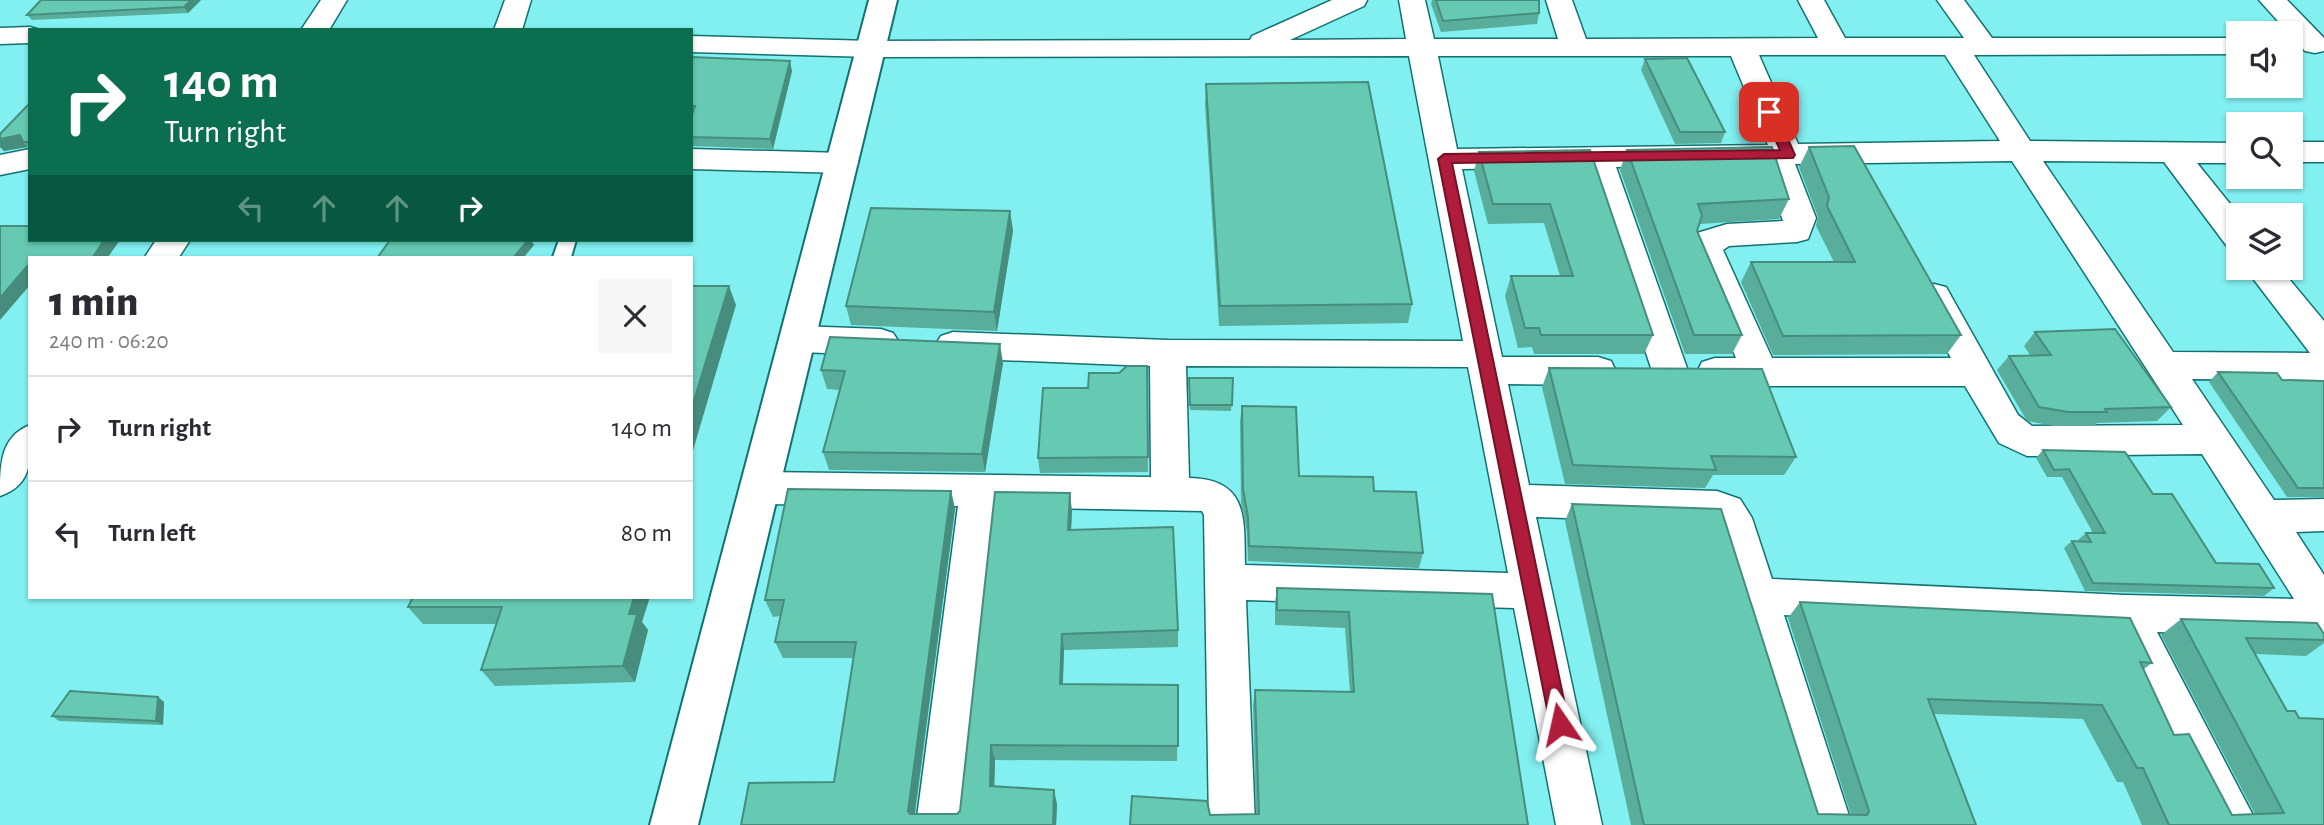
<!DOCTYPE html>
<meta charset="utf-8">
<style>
body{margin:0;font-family:"Alegreya Sans",sans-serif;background:#f7f7f7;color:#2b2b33;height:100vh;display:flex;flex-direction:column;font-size:26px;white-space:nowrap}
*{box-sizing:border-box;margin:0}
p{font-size:23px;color:#7c7c81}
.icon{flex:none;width:38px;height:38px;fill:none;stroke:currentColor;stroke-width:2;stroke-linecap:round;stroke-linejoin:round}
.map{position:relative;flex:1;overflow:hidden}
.panel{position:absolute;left:28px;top:256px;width:665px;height:343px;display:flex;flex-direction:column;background:#fff;border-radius:0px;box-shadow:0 2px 5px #0004}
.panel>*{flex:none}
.guide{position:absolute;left:28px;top:28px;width:665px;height:214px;border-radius:0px;box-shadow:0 2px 5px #0004;background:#0b6e4f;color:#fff;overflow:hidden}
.fabs{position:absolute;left:2226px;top:21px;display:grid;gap:14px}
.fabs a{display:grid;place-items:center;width:77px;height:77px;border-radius:0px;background:#fff;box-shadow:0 2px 5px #0004;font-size:35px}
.pin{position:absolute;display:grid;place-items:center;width:60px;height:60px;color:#fff;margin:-30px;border-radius:14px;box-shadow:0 4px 10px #0006}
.me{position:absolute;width:77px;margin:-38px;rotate:349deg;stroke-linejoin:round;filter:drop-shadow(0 0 5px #0008)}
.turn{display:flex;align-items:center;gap:24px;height:147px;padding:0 21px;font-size:32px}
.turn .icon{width:91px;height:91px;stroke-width:2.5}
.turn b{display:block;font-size:49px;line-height:60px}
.lanes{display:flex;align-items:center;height:66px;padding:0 21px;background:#0003;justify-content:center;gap:35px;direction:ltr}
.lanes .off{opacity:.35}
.round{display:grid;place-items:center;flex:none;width:74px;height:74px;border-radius:0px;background:#f7f7f7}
.headline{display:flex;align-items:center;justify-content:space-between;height:119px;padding:0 21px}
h1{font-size:42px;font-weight:800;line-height:52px}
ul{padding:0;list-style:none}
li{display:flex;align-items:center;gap:21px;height:105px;padding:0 21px;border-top:2px solid #e1e1e2}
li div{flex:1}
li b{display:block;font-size:26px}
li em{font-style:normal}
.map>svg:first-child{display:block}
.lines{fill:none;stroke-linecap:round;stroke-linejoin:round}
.lane-casing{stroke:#137172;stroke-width:4}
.street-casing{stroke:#137172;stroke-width:3}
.secondary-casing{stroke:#137172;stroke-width:4}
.lane{fill:#fff;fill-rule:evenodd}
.street{fill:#fff;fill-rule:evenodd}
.secondary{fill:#fff;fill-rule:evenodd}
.wall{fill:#58ae9a}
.shaded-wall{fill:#478d7d}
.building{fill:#66cab3;stroke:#478d7d;stroke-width:2}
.route{fill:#b01c3b;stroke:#721226;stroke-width:2}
</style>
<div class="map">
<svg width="2324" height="825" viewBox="0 0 2324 825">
<rect width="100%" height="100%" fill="#82eff0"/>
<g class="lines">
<!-- lane casing -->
<g class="lane-casing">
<path id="lane" d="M559,240H576L571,257H553Z"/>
</g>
<!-- street casing -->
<g class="street-casing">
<g id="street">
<path d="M321,0H347L329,30H301Z"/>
<path d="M505,0H531L522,30H494Z"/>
<path d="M1332,0H1367L1364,6L1290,40L1406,39L1399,0H1425L1434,39H1558L1546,0H1572L1586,39L1818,38L1798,0H1824L1845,38H1964L1937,0H1964L1992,38H2238V54L1974,55L2030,141L2238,143V163H2197L2239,215L2238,248L2226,245L2164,162L2043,161L2173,352L2310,353L2245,268H2280L2324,321V380L2192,379L2274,500L2324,499V531L2296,532L2324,575V636L2157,632L2258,825H2210L2113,631L1784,615L1852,825H1806L1713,523L1536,517L1602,825H1556L1514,608L1246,600L1255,825H1209L1204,515L1202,511L996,507L962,825H916L958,506L759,504L745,499L740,488L745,477L759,472L1151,477L1150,366L953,358L941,354L935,345L941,336L953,332L1168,340L1463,341L1409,56L872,57L691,52V36L872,41L1250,40L1252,36ZM1759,55H1945L2000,141L1798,144ZM1438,56H1731L1768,145L1457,149ZM2012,161L2183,425L2032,426L2018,415L1946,287L1934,284L1922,287L1917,296L1951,358H1772L1723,250L1729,246L1797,242L1808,239L1816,218L1795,164ZM1764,164L1783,221L1727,224L1697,233L1691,250L1736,358H1715L1702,362L1697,372L1702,382L1715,386H1965L1999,443L2027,456L2202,454L2294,599L2125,595L1772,579L1752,518L1740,499L1717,491L1529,485L1508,384L1598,385L1611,381L1616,371L1611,361L1598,357H1502L1462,169L1585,167L1652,371L1657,381L1670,385L1683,381L1688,371L1616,167ZM1186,366L1468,367L1508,573L1245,565C1244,519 1249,479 1189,478Z"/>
<path d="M2259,0H2287L2324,38V51L2315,53L2305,51Z"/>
<path d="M30,27L40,30H30V43L0,44V28Z"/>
<rect x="2291" y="142" width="33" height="20"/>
<path d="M30,149V169L0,175V155Z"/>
<path d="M691,149L843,153L854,156L858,163L854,170L843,173L691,169Z"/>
<path d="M156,240H190L179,257H145Z"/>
<path d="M798,326L881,329L893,333L899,342L893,351L881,355L798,352L786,348L780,339L786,330Z"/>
<path d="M30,425C30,456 35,484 0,496C0,465 0,437 30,425Z"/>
</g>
</g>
<!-- secondary casing -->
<g class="secondary-casing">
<path id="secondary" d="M869,0H897L698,825H650Z"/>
</g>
<!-- lane -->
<use href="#lane" class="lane"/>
<!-- street -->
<use href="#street" class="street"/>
<!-- secondary -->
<use href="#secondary" class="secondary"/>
</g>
<!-- wall -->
<g class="wall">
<path d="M41,0H201L188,13L32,20L27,15Z"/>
<path d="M1432,0H1539V13L1537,24L1441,32L1431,4Z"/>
<path d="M691,57L792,71L773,149L691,146Z"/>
<path d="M1645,59L1725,132L1721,143L1675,144L1641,70Z"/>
<path d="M1206,84L1412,304L1408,323L1219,326L1205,104Z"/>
<path d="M30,103V150L27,147L4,151Z"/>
<path d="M1809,147L1961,335L1947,354L1773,355L1741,282L1751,262H1834L1816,226L1818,217L1799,167Z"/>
<path d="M1590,150L1653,335L1644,354H1534L1532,347L1518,348L1505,296L1511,276H1560L1544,223L1488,224L1474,171L1479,152Z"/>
<path d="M1627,150L1789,199L1779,219L1700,224L1697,231L1742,335L1732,354H1685L1620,170Z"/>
<path d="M1010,211L1013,231L997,331L851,325L846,306Z"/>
<path d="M2035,332L2171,407L2157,421L2097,423L2094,426H2055L2027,421L1997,370L2009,356L2030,355L2024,346Z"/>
<path d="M1003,363L985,472L829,470L823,452L840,390L827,389L821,370Z"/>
<path d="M1147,366L1148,472L1040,473L1038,458L1088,388L1119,373Z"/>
<path d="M1549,368L1796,457L1784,475H1713L1705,488L1565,484L1542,387Z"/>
<path d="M2218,372L2282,380L2324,381V497H2287L2209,382Z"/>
<path d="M1189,378H1233L1231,411L1190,410Z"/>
<path d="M1242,406L1299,476L1374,491L1423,553L1419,568L1248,561L1247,532L1241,503L1240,421Z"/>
<path d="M2043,450L2153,494L2216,563L2274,588L2264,596L2085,591L2064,548L2072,541H2079L2078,540L2086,533H2093L2062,477H2047L2036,458Z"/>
<path d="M951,491L955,509L915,814H957L960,811L1072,511L1071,530L1178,630V647L1064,650L1063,684L1178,685L1177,761L995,760L994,786L1057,804L1056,825H741L834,782L853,658H783L775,642L780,616L773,617L765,600Z"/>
<path d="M1572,504L1818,814L1851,815L1788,618L1800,602L2152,663L2144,669L2174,735L2232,815L2255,814L2161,635L2181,619L2324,634V643L2306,656L2255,654L2287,711L2299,718L2324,825H2142L2123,782H2117L2083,719L1934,714L1976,825H1631L1565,521Z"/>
<path d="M1277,588L1492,594L1528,825L1210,815L1256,814L1253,705L1255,690L1350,692L1345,628L1275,625V603Z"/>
<path d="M413,597L642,622L648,630L635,682L495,686L481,670L496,624H423L408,607Z"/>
<path d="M158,697L164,702L163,725L59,721L52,716Z"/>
</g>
<!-- shaded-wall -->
<g class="shaded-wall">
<path d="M191,0H201L188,13L184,7Z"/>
<path d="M790,61L792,71L773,149L770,139Z"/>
<path d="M20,135L23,142L27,147L4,151L0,147V139Z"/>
<path d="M1010,211L1013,231L997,331L994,312Z"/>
<path d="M104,240H120L108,257H93Z"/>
<path d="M528,240H531L534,245L524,257H514Z"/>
<path d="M27,266L30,269V285L0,320V298Z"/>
<path d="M729,286L736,305L691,457V410Z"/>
<path d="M1000,344L1003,363L985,472L982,454Z"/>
<path d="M951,491L955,509L913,825L908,811Z"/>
<path d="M1070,493L1072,511L1070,547L1068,530Z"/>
<path d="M634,597H650L642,622L648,630L635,682L623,666L629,614Z"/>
<path d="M1062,634L1064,650L1062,700L1060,684Z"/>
<path d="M158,697L164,702L163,725L156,721Z"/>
<path d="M991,745L995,760L994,800L990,786Z"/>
<path d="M1054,790L1057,804L1056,825H1053Z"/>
</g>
<!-- building -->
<g class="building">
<path d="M41,0H191L184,7L27,15Z"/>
<path d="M1436,0H1539V13L1443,21Z"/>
<path d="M691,57L790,61L770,139L691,137V117L695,106H691Z"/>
<path d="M1687,58L1725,132H1680L1645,59Z"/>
<path d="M1368,82L1412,304L1220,306L1206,84Z"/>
<path d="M30,103V142H23L20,135L0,139V134Z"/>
<path d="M1854,146L1961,335L1783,336L1751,262H1855L1827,206L1829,197L1809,147Z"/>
<path d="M1772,147L1789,199L1698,204L1702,215L1697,231L1742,335H1694L1627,150Z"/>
<path d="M1590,150L1653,335H1541L1539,328H1525L1511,276H1573L1550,204H1493L1479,152Z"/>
<path d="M871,208L1010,211L994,312L846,306Z"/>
<path d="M0,226H30V240H104L93,257H30V266H27L0,298Z"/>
<path d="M390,240H528L514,257H378Z"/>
<path d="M691,286H729L691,410Z"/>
<path d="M2115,329L2171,407L2105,409L2107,412H2068L2039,407L2009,356L2051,355L2035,332Z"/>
<path d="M830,337L1000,344L982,454L823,452L845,371L821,370Z"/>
<path d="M1127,366H1147L1148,457L1038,458L1043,388H1088L1089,373H1119Z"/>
<path d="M1549,368L1762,369L1796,457L1711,456L1716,470L1573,465Z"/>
<path d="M2218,372L2277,373L2282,380L2324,381V488H2298Z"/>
<path d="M1189,378H1233L1232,405H1190Z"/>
<path d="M1242,406L1296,407L1299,476L1373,477L1374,491L1416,492L1423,553L1249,546L1248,517L1243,489Z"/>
<path d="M2043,450L2125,452L2153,494H2172L2216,563L2259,564L2274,588L2093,583L2072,541L2091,542L2086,533H2105L2069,469L2054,470Z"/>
<path d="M788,489L951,491L908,811L910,814H957L960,811L995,492L1070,493L1068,530L1173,527L1178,630L1062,634L1060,684L1178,685V746L991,745L990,786L1054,790L1053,825H741L749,783L834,782L856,642H775L784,600H765Z"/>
<path d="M1572,504L1721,509L1818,814L1867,815L1869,811L1800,602L2130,618L2152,663L2140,662L2174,735L2189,734L2232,815L2284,813L2181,619L2317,623L2324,634V640L2246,638L2287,711H2295L2299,718L2324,719V825H2169L2143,768H2137L2102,705L1928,699L1976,825H1644Z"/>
<path d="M1277,588L1492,594L1528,825H1130L1132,796L1207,801L1210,815L1259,814L1255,690L1354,692L1349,612L1277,610Z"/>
<path d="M413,597H634L629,614H637L623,666L481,670L502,607H408Z"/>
<path d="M70,691L158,697L156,721L52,716Z"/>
</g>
<!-- route -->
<path class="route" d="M1769,108L1776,112L1795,155L1793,158L1452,163L1569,724L1566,730L1560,733L1553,730L1550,724L1438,159L1444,154L1780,150L1763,112Z"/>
</svg>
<div class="fabs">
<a><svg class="icon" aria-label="sound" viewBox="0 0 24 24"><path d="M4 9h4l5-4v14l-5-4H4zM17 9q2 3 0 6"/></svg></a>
<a><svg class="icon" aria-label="search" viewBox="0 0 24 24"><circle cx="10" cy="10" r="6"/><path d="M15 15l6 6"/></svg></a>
<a><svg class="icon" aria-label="layers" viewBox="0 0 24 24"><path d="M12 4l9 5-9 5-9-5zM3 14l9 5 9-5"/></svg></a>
</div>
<div class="pin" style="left:1769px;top:112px;background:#d93025"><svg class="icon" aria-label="arrive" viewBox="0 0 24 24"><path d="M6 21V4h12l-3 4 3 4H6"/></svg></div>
<svg class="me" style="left:1560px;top:724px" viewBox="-20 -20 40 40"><path d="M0-17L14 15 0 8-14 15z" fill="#b01c3b" stroke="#fff" stroke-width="4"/></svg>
<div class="guide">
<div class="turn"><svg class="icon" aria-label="right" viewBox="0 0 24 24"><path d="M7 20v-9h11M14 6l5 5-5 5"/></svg><div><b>140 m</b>Turn right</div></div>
<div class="lanes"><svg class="icon off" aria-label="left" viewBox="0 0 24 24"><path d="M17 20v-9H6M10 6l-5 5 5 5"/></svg><svg class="icon off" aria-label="ahead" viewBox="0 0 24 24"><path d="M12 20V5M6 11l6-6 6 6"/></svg><svg class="icon off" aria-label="ahead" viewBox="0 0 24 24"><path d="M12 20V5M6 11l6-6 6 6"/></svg><svg class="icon" aria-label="right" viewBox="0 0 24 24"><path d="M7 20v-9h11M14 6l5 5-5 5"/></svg></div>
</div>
<section class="panel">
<div class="headline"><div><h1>1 min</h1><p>240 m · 06:20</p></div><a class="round"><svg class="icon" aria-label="close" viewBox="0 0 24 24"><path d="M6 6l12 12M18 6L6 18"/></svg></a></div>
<ul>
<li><svg class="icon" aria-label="right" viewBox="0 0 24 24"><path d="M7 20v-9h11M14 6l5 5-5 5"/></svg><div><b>Turn right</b></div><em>140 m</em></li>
<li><svg class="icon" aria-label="left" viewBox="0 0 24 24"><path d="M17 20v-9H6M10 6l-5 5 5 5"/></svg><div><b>Turn left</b></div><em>80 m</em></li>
</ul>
</section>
</div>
